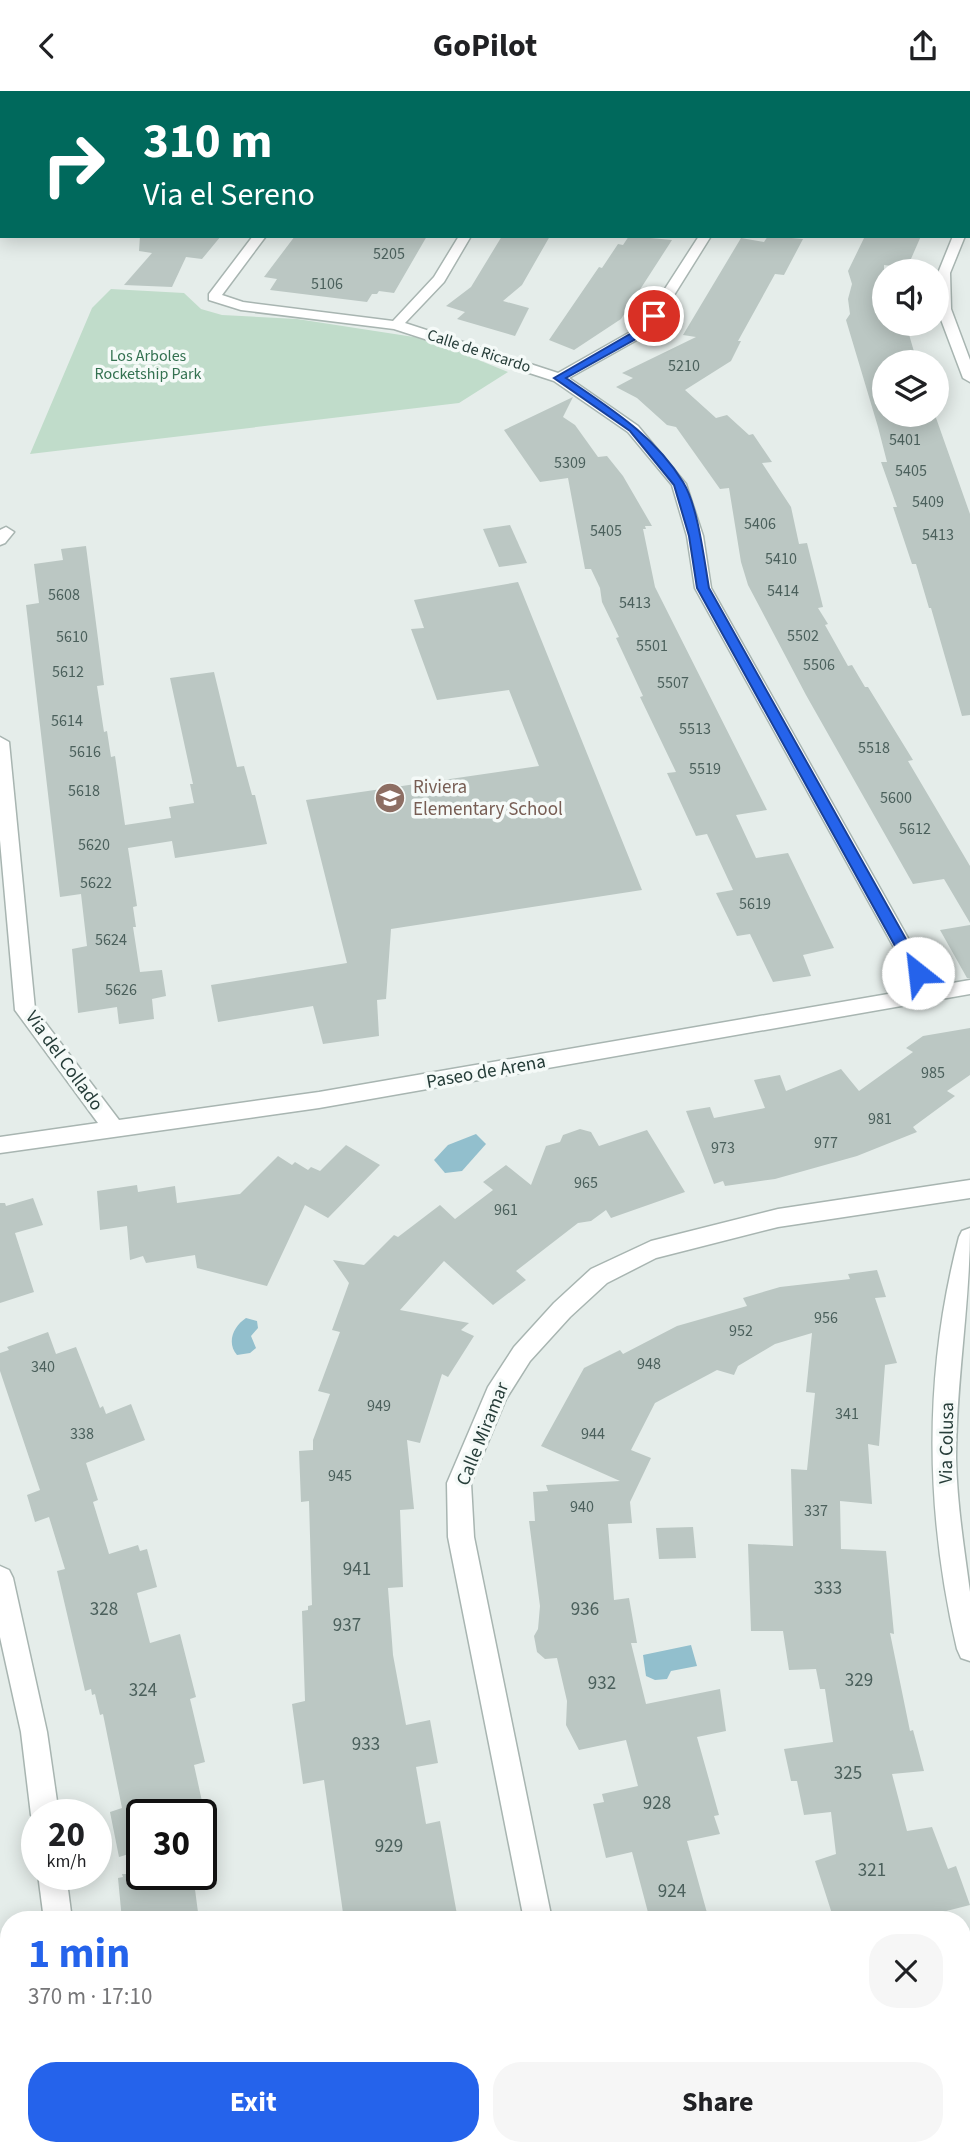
<!DOCTYPE html>
<meta charset="utf-8">
<style>
body{margin:0;font-family:"Source Sans 3",sans-serif;background:#f6f6f6;color:#202124;height:100vh;display:flex;flex-direction:column;font-size:26px;white-space:nowrap}
*{box-sizing:border-box;margin:0}
p{font-size:23px;color:#757577}
.icon{flex:none;width:38px;height:38px;fill:none;stroke:currentColor;stroke-width:2;stroke-linecap:round;stroke-linejoin:round}
.map{position:relative;flex:1;overflow:hidden}
.panel{position:absolute;left:0px;top:1820px;width:971px;height:245px;display:flex;flex-direction:column;background:#fff;border-radius:28px 28px 0 0;box-shadow:0 4px 18px #0003}
.panel>*{flex:none}
.top-card{position:absolute;left:0px;top:0px;width:971px;height:147px;box-shadow:0 4px 18px #0003;background:#00695c;color:#fff;overflow:hidden}
.fabs{position:absolute;left:872px;top:168px;display:grid;gap:14px}
.fabs a{display:grid;place-items:center;width:77px;height:77px;border-radius:50%;background:#fff;box-shadow:0 4px 18px #0003;font-size:35px}
.speed{position:absolute;left:21px;top:1708px;display:flex;gap:14px;font-size:35px;font-weight:700;text-align:center}
.speed>*{display:grid;place-content:center;width:91px;height:91px;border-radius:50%;background:#fff;box-shadow:0 4px 18px #0003;line-height:1}
.speed small{font-size:18px;font-weight:400}
.speed .limit{border:4px solid #111;border-radius:10px;background:#fff;color:#111}
.pin{position:absolute;display:grid;place-items:center;width:60px;height:60px;color:#fff;margin:-30px;border:4px solid #fff;border-radius:50%;box-shadow:0 2px 7px #0007}
.me{position:absolute;width:77px;margin:-38px;rotate:331deg;stroke-linejoin:round;filter:drop-shadow(0 0 5px #0008)}
.turn{display:flex;align-items:center;gap:24px;height:147px;padding:0 28px;font-size:32px}
.turn .icon{width:91px;height:91px;stroke-width:2.5}
.turn b{display:block;font-size:49px;line-height:60px}
.round{display:grid;place-items:center;flex:none;width:74px;height:74px;border-radius:28px;background:#f6f6f6}
.overview{display:flex;align-items:center;justify-content:space-between;height:119px;padding:0 28px}
h1{font-size:42px;font-weight:700;line-height:52px;color:#2563eb}
.primary-button{display:flex;gap:14px;margin-top:auto;padding:14px 28px}
.primary-button a{flex:1;height:80px;border-radius:28px;background:#2563eb;color:#fff;font-size:28px;font-weight:700;line-height:80px;text-align:center}
.primary-button a+a{background:#f6f6f6;color:#202124}
header{display:flex;justify-content:space-between;align-items:center;height:91px;padding:0 28px;background:#fff;font-size:32px;font-weight:700}
.map>svg:first-child{display:block}
.green{fill:#c0dcca}
.water{fill:#92bfcd}
.building{fill:#bbc7c3}
.lines{fill:none;stroke-linecap:round;stroke-linejoin:round}
.minor-casing{stroke:#a8b5b1;stroke-width:3}
.minor{fill:#fff;fill-rule:evenodd}
.route{fill:#2563eb;stroke:#184099;stroke-width:2}
.labels{text-anchor:middle;dominant-baseline:central;stroke-width:7;stroke-linejoin:round;paint-order:stroke}
.number-label{font-size:16px;fill:#4b605c}
.far-street-label{font-size:16px;fill:#263d39;stroke:#f5faf8}
.far-park-label{font-size:16px;fill:#337150;stroke:#f5faf8}
.education-label{font-size:19px;fill:#785e54;stroke:#f5faf8;text-anchor:start}
.street-label{font-size:19px;fill:#263d39;stroke:#f5faf8}
.near-number-label{font-size:19px;fill:#4b605c}
</style>
<header><svg class="icon" aria-label="back" viewBox="0 0 24 24"><path d="M15 5l-7 7 7 7"/></svg>GoPilot<svg class="icon" aria-label="share" viewBox="0 0 24 24"><path d="M12 15V3M7 8l5-5 5 5M5 13v7h14v-7"/></svg></header>
<div class="map">
<svg width="970" height="2065" viewBox="0 0 970 2065">
<rect width="100%" height="100%" fill="#e5edea"/>
<!-- green -->
<path class="green" d="M111,198L184,202L201,218L222,224L297,228L427,248L508,281L459,312L30,363L92,217Z"/>
<!-- water -->
<g class="water">
<path d="M476,1043L486,1053L462,1080L445,1082L434,1069L448,1054Z"/>
<path d="M246,1227L257,1230L258,1237L251,1245L256,1257L250,1262L237,1264C226,1251 234,1235 246,1227Z"/>
<path d="M691,1554L697,1575L671,1580L667,1588L655,1589L646,1585L643,1564Z"/>
</g>
<!-- building -->
<g class="building">
<path d="M140,145H221L202,168L186,166L172,196L124,194L152,162L139,160Z"/>
<path d="M295,145H427L394,202L379,200L377,203H372L367,211L270,199L277,188L264,186Z"/>
<path d="M502,145H550L522,194L503,210L529,217L515,245L457,228L465,221L446,215L471,196Z"/>
<path d="M629,145L672,149L621,228L574,259L549,249L599,176L602,177L618,153L623,154Z"/>
<path d="M768,145L803,148L784,184L775,183L738,250H741L731,270L685,299L716,327L727,324L749,344L753,343L772,371L762,372L791,416L799,453L807,452L823,516L818,517L828,533L825,534L848,575L852,574L865,596H868L913,669L908,670L970,775V832L944,788L913,793L806,604L748,494L741,471L729,397L720,398L676,336L667,334L637,307L616,296L633,287L622,282L696,246L683,244L741,147L764,151Z"/>
<path d="M865,145H921L907,177L884,174V233H889L893,240H908L917,271H884V324H935L970,423V624L962,625L931,517H929L916,473H912L893,416H897L881,371H887L878,336L846,229L850,223L848,208L852,193L848,180Z"/>
<path d="M573,306L563,326L575,334L598,366L607,365L623,385L652,435H645L646,438H643L655,496L767,719L736,724L756,767L788,762L834,857L803,864L811,885L773,891L750,843L737,845L716,802L733,799L707,743L696,745L667,682L676,681L640,606L643,605L616,547L619,546L602,511L600,497L591,478H585L568,387L540,391L504,339Z"/>
<path d="M510,434L527,472L499,476L483,438Z"/>
<path d="M86,455L104,594L97,595L104,641L107,640L111,666L115,665L125,734L171,727L169,716L194,712L190,693H193L170,587L214,581L237,676L244,675L252,704H255L267,753L175,767L172,750L128,757L137,815L133,816L136,836H133L140,881L162,879L166,905L152,908L154,928L119,933L117,916L78,922L72,858L87,855L81,803L60,806L26,514L39,512L34,473L63,469L61,458Z"/>
<path d="M518,491L642,799L391,838L386,908L377,909L379,945L323,953L313,915L218,931L211,894L347,872L306,709L539,675L509,599L437,609L411,538L424,537L414,509Z"/>
<path d="M970,834V887H967L940,839Z"/>
<path d="M970,937V984L947,1000L955,1005L913,1036L917,1041L857,1065L775,1088L725,1095L723,1090L714,1093L686,1020L710,1016L714,1027L765,1017L754,989L780,984L786,1000L841,978L859,1000L913,961L906,957L923,945Z"/>
<path d="M580,1038L591,1041L599,1055L647,1039L685,1101L611,1127L606,1119L591,1130L578,1132L516,1180L526,1189L493,1214L444,1170L400,1219L469,1232L461,1239L474,1245L448,1286L442,1283L420,1352L407,1349L414,1418L400,1419L403,1496L388,1497L393,1564L406,1634L430,1629L438,1672L416,1676L426,1733L440,1730L458,1829H344L324,1689L303,1693L292,1613L305,1610L302,1520L308,1519V1515L312,1514L309,1410L301,1411L299,1360L313,1359V1349L330,1303L318,1300L340,1241L332,1239L349,1192L333,1169L364,1174L394,1144L398,1146L440,1114L455,1128L493,1099L483,1091L506,1074L531,1094L546,1055L560,1051L563,1044Z"/>
<path d="M346,1054L380,1074L328,1127L305,1114L267,1195L197,1177L195,1164L146,1172L143,1165L130,1169L127,1135L100,1139L97,1100L137,1094L138,1101L175,1095L177,1112L240,1103L278,1065L292,1074L295,1071L308,1079L311,1076L320,1080Z"/>
<path d="M33,1107L43,1134L15,1142L34,1201L0,1212V1112H5L6,1115Z"/>
<path d="M877,1179L886,1206L875,1207L897,1272L885,1274L879,1355L868,1353L872,1413L840,1410L841,1458L886,1460L894,1543L890,1542L910,1640L913,1639L924,1680L892,1683L907,1740L932,1736L948,1778L956,1775L970,1814L911,1829H834L815,1770L836,1763L831,1721L804,1724L797,1690H791L784,1658L833,1651L825,1598H820L816,1578L789,1579L783,1540H751L748,1453L793,1455L791,1378L807,1379L815,1302L806,1301L812,1242L775,1253L738,1275L734,1284L717,1279L655,1312L631,1359L651,1367L630,1411L632,1432L608,1433L614,1509L629,1507L637,1552H631L646,1613L720,1598L726,1640L697,1646L719,1724L714,1725L720,1743L687,1750L709,1829H650L632,1761L606,1767L593,1713L604,1711L602,1703L638,1695L626,1649L579,1659L566,1634L567,1610L557,1567L545,1568L537,1561L534,1545L538,1538L540,1515L529,1430H535L533,1401L548,1400L546,1394L620,1390L541,1355L584,1277L620,1259L623,1263L677,1235L747,1215L743,1207L780,1196L850,1188L848,1183Z"/>
<path d="M48,1241L56,1263L76,1256L100,1317L103,1315L106,1323L131,1313L145,1349L86,1372L98,1409L93,1411L109,1463L138,1454L140,1460L147,1458L157,1496L137,1502L150,1552L180,1543L196,1606L190,1608L205,1671L194,1674L205,1724H142V1759L119,1766L110,1721L122,1717L103,1623L100,1624L95,1603L92,1604L91,1598L85,1600L57,1480L65,1478L49,1426L35,1431L27,1404L40,1399L0,1280V1262L9,1259L7,1256Z"/>
<path d="M693,1436L696,1467L659,1468L656,1437Z"/>
<path d="M122,1783H193L199,1829H122L118,1787L123,1786Z"/>
</g>
<g class="lines">
<!-- minor casing -->
<g class="minor-casing">
<g id="minor">
<path d="M363,0H373L362,2Z"/>
<path d="M548,0H558L547,2Z"/>
<path d="M798,0H809L797,2Z"/>
<path d="M253,145H266L222,204L243,211L393,230L434,186L459,145H471L444,191L405,232L558,282L641,235L699,145H711L651,241L569,287L638,335L686,393L703,445L711,497L935,895L970,889V903L319,1017L0,1062V1046L98,1032L15,919L0,749V646L9,651L35,918L119,1029L319,1001L917,898L695,497L687,445L672,394L628,341L554,290L394,238L241,219L209,209V203Z"/>
<path d="M953,145H965L950,182L951,218L970,269V291L963,287L937,218L938,182Z"/>
<path d="M6,436L14,441L5,452L0,454V439Z"/>
<path d="M970,1089V1107L778,1136L656,1167L607,1192L570,1226L530,1270L506,1308L471,1392L474,1446L552,1829H524L448,1446L447,1392L488,1296L514,1256L554,1212L591,1178L651,1150L778,1118Z"/>
<path d="M970,1137C970,1214 956,1290 956,1367C957,1413 964,1456 970,1501C970,1523 970,1548 970,1570L961,1567L957,1558C925,1420 923,1284 959,1146L962,1140Z"/>
<path d="M0,1475L9,1479L13,1487L47,1641L59,1724H37V1734L31,1724L21,1641L0,1546Z"/>
<path d="M38,1783H66L72,1829H44Z"/>
<path d="M63,2056H94L95,2065H63Z"/>
<path d="M569,2056H600L602,2065H570Z"/>
</g>
</g>
<!-- minor -->
<use href="#minor" class="minor"/>
</g>
<!-- route -->
<path class="route" d="M654,222L659,225L650,240L566,287C611,318 654,344 683,391C698,415 704,468 709,497L925,882L923,886L918,888L910,882L697,497L689,445L674,394L630,340L554,287L642,236L651,223Z"/>
<!-- icons -->
<defs>
<g id="school-disc" transform="scale(1.575)"><circle r="9.5" fill="#8d6e63" stroke="#f5faf8"/><path d="M0-5L7-2L0 1L-7-2ZM-4 1L0 2.5L4 1V4Q0 6-4 4Z" fill="#fff"/></g>
</defs>
<g fill-rule="evenodd">
<use href="#school-disc" x="390" y="707"/>
</g>
<g class="labels">
<!-- number labels -->
<g class="number-label">
<text x="389" y="163">5205</text>
<text x="327" y="193">5106</text>
<text x="684" y="275">5210</text>
<text x="905" y="349">5401</text>
<text x="570" y="372">5309</text>
<text x="911" y="380">5405</text>
<text x="928" y="411">5409</text>
<text x="760" y="433">5406</text>
<text x="606" y="440">5405</text>
<text x="938" y="444">5413</text>
<text x="781" y="468">5410</text>
<text x="783" y="500">5414</text>
<text x="64" y="504">5608</text>
<text x="635" y="512">5413</text>
<text x="803" y="545">5502</text>
<text x="72" y="546">5610</text>
<text x="652" y="555">5501</text>
<text x="819" y="574">5506</text>
<text x="68" y="581">5612</text>
<text x="673" y="592">5507</text>
<text x="67" y="630">5614</text>
<text x="695" y="638">5513</text>
<text x="874" y="657">5518</text>
<text x="85" y="661">5616</text>
<text x="705" y="678">5519</text>
<text x="84" y="700">5618</text>
<text x="896" y="707">5600</text>
<text x="915" y="738">5612</text>
<text x="94" y="754">5620</text>
<text x="96" y="792">5622</text>
<text x="755" y="813">5619</text>
<text x="111" y="849">5624</text>
<text x="121" y="899">5626</text>
<text x="933" y="982">985</text>
<text x="880" y="1028">981</text>
<text x="826" y="1052">977</text>
<text x="723" y="1057">973</text>
<text x="586" y="1092">965</text>
<text x="506" y="1119">961</text>
<text x="826" y="1227">956</text>
<text x="741" y="1240">952</text>
<text x="649" y="1273">948</text>
<text x="43" y="1276">340</text>
<text x="379" y="1315">949</text>
<text x="847" y="1323">341</text>
<text x="82" y="1343">338</text>
<text x="593" y="1343">944</text>
<text x="340" y="1385">945</text>
<text x="582" y="1416">940</text>
<text x="816" y="1420">337</text>
</g>
<!-- far-street labels -->
<g class="far-street-label">
<text transform="translate(479 260) rotate(18)">Calle de Ricardo</text>
</g>
<!-- far-park labels -->
<g class="far-park-label">
<text x="148" y="265">Los Arboles<tspan x="148" dy="18">Rocketship Park</tspan></text>
</g>
<!-- education labels -->
<g class="education-label">
<text x="413" y="696">Riviera<tspan x="413" dy="22">Elementary School</tspan></text>
</g>
<!-- street labels -->
<g class="street-label">
<text transform="translate(64 970) rotate(54)">Via del Collado</text>
<text transform="translate(486 981) rotate(-10)">Paseo de Arena</text>
<text transform="translate(483 1343) rotate(-68)">Calle Miramar</text>
<text transform="translate(947 1352) rotate(-89)">Via Colusa</text>
</g>
<!-- near-number labels -->
<g class="near-number-label">
<text x="357" y="1478">941</text>
<text x="828" y="1497">333</text>
<text x="104" y="1518">328</text>
<text x="585" y="1518">936</text>
<text x="347" y="1534">937</text>
<text x="859" y="1589">329</text>
<text x="602" y="1592">932</text>
<text x="143" y="1599">324</text>
<text x="366" y="1653">933</text>
<text x="848" y="1682">325</text>
<text x="657" y="1712">928</text>
<text x="389" y="1755">929</text>
<text x="872" y="1779">321</text>
<text x="672" y="1800">924</text>
</g>
</g>
</svg>
<div class="fabs">
<a><svg class="icon" aria-label="sound" viewBox="0 0 24 24"><path d="M4 9h4l5-4v14l-5-4H4zM17 9q2 3 0 6"/></svg></a>
<a><svg class="icon" aria-label="layers" viewBox="0 0 24 24"><path d="M12 4l9 5-9 5-9-5zM3 14l9 5 9-5"/></svg></a>
</div>
<div class="speed"><div>20<small>km/h</small></div><div class="limit">30</div></div>
<div class="pin" style="left:654px;top:225px;background:#d93025"><svg class="icon" aria-label="arrive" viewBox="0 0 24 24"><path d="M6 21V4h12l-3 4 3 4H6"/></svg></div>
<svg class="me" style="left:918px;top:882px" viewBox="-20 -20 40 40"><circle r="19" fill="#fff"/><path d="M0-13L10 11 0 6-10 11z" fill="#2563eb"/></svg>
<div class="top-card">
<div class="turn"><svg class="icon" aria-label="right" viewBox="0 0 24 24"><path d="M7 20v-9h11M14 6l5 5-5 5"/></svg><div><b>310 m</b>Via el Sereno</div></div>
</div>
<section class="panel">
<div class="overview"><div><h1>1 min</h1><p>370 m · 17:10</p></div><a class="round"><svg class="icon" aria-label="close" viewBox="0 0 24 24"><path d="M6 6l12 12M18 6L6 18"/></svg></a></div>
<div class="primary-button"><a>Exit</a><a>Share</a></div>
</section>
</div>
